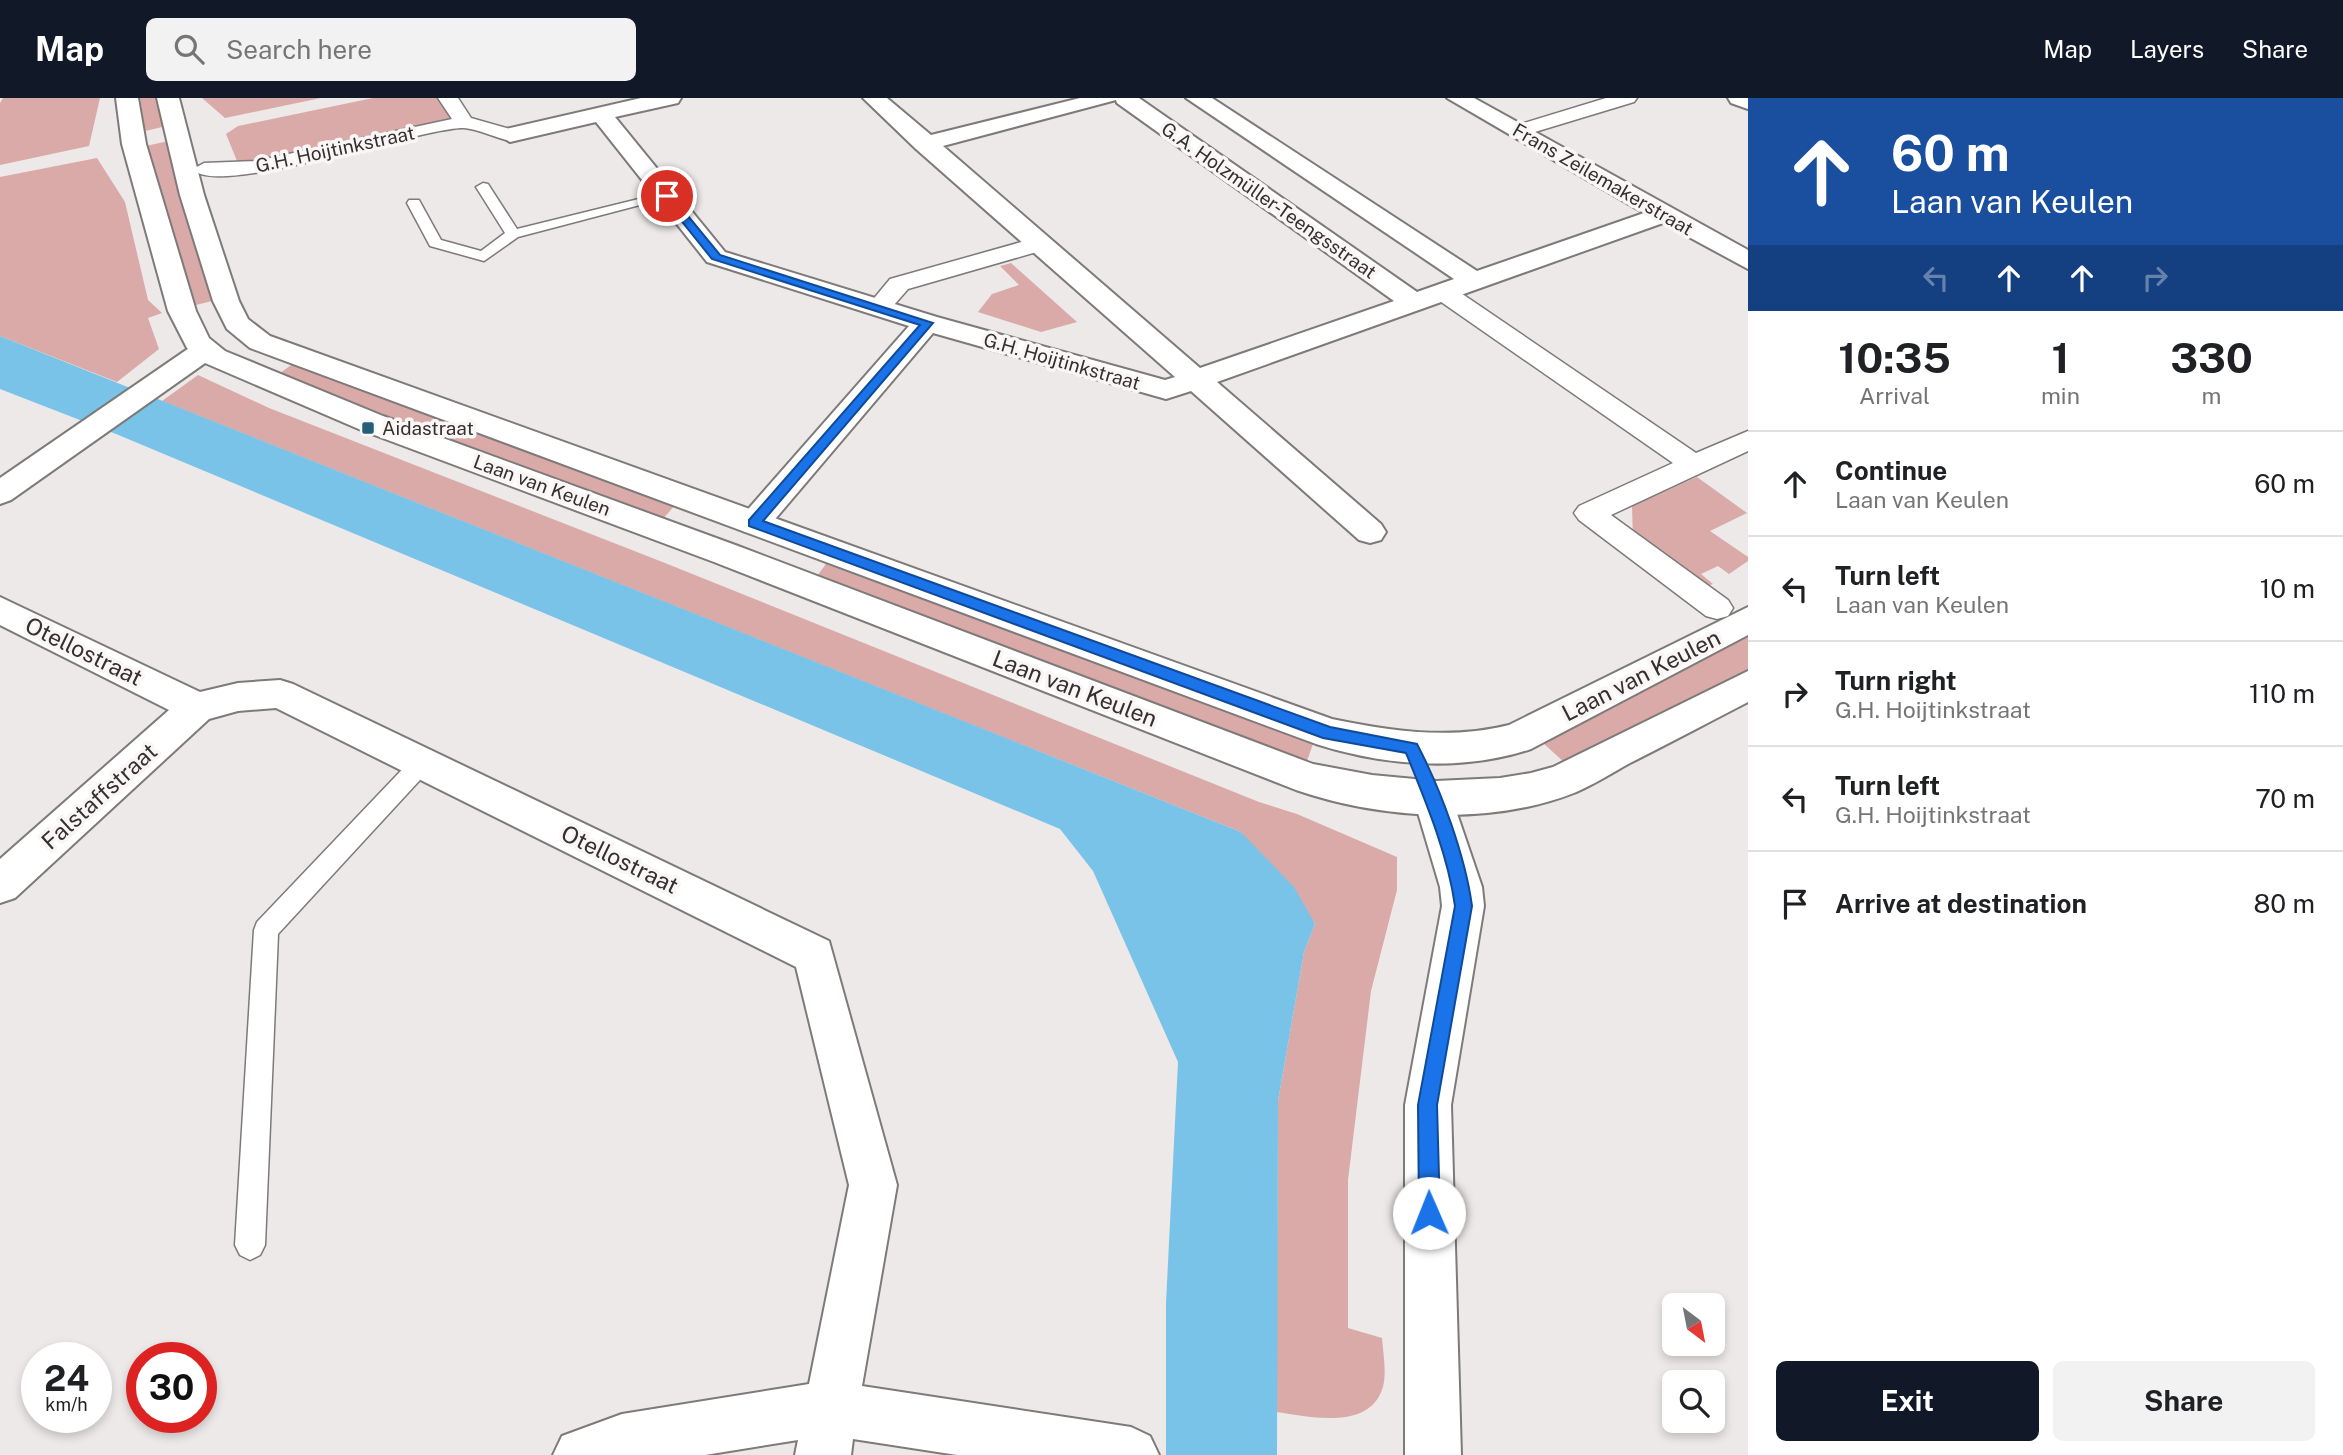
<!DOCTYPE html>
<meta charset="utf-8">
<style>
body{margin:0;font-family:"Public Sans",sans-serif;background:#f2f2f2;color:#202124;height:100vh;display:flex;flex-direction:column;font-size:26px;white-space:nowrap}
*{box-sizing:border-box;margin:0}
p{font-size:23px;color:#757577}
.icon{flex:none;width:38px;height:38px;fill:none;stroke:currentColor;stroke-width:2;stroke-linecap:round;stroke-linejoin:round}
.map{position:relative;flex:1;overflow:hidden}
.sheet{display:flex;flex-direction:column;background:#fff;width:595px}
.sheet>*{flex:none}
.banner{background:#1a4fa0;color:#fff;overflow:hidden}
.needle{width:46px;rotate:148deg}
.fabs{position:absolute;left:1662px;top:1195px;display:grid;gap:14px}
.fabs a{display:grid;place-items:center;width:63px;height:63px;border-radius:10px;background:#fff;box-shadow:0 4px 10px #0003;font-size:35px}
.speed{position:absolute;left:21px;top:1244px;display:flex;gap:14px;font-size:35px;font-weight:700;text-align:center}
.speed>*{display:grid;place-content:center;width:91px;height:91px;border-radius:50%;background:#fff;box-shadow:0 4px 10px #0003;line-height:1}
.speed small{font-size:18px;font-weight:400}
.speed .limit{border:10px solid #d22;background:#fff;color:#111}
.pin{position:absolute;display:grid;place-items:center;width:60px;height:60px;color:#fff;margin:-30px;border:4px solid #fff;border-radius:50%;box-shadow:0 2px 7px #0007}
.me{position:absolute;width:77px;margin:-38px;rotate:359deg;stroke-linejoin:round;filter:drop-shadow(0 0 5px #0008)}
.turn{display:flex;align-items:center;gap:24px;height:147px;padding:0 28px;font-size:32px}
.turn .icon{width:91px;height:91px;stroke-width:2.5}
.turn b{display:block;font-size:49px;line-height:60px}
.lanes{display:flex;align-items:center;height:66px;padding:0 28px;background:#0003;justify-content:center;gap:35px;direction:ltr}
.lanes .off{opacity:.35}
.eta{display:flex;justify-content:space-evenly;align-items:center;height:119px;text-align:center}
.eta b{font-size:42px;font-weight:700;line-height:49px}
.primary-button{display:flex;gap:14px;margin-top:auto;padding:14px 28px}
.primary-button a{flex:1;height:80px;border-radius:10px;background:#111827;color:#fff;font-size:28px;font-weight:700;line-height:80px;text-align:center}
.primary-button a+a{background:#f2f2f2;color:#202124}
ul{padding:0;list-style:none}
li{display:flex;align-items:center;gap:21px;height:105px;padding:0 28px;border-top:2px solid #e0e0e0}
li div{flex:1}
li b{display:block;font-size:26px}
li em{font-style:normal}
header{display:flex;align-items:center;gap:42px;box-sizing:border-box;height:98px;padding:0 35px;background:#111827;color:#fff}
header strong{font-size:33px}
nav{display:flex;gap:38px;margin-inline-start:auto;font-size:24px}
.search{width:490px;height:63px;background:#f2f2f2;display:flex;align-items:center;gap:18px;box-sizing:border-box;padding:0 24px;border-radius:10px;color:#757577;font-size:26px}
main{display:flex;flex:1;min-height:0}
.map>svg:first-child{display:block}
.green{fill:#d9aaa8}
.water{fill:#79c3e8}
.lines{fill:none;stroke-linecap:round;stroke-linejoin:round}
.service-casing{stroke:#7d7a79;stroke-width:3}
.pedestrian-casing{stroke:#7d7a79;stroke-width:3}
.minor-casing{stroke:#7d7a79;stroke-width:4}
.tertiary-casing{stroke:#7d7a79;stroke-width:4}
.service{fill:#fff;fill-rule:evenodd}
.pedestrian{fill:#fff;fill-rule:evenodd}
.minor{fill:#fff;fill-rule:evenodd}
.tertiary{fill:#fff;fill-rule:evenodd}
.route{fill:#1a73e8;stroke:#114b97;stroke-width:2}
.poi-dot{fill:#255e78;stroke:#faf6f6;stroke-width:2.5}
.labels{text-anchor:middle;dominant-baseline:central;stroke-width:7;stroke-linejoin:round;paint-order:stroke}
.far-street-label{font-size:19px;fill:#323030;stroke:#faf6f6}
.far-poi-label{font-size:19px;fill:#323030;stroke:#faf6f6;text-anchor:start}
.street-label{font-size:23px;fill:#323030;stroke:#faf6f6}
</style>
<header>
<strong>Map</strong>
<div class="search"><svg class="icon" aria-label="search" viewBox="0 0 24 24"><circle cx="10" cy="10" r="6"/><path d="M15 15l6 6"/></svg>Search here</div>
<nav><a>Map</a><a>Layers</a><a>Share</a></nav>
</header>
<main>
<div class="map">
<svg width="1748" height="1357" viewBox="0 0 1748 1357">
<rect width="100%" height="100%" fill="#ede9e9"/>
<!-- green -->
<g class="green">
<path d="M3,0H100L89,48L0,67V5Z"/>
<path d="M140,0H162L171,27L145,33Z"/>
<path d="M202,0H321L225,20Z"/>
<path d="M373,0H440L455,21L239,68L226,36L238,28Z"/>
<path d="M173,42L216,202L192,208L146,48Z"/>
<path d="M97,60L125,104L148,202L162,215L148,220L159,251L117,284L0,238V79Z"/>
<path d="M1011,165L1077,224L1041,234L978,214L992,196L1019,187L1000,168Z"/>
<path d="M294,265L676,406L662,422L276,278Z"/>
<path d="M198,277L269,310L665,465L1259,704L1297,716L1397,759V792L1371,893L1348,1082V1230L1382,1240C1383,1254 1386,1270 1384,1284C1375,1334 1311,1319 1276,1314L1278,1003L1304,854L1315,826L1241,734L162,303Z"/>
<path d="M1697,379L1747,415L1710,433L1748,459V463L1729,476L1718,468L1701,476L1713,486L1700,490L1633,441L1632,408Z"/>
<path d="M828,463L1314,643L1306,666L815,481Z"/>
<path d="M1748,539V572L1566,666L1542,644Z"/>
</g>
<!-- water -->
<path class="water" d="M0,238L1241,734L1294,789L1315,826L1304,854L1278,1003L1277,1357H1166V1205L1178,964L1093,773L1060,731L116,336L0,291Z"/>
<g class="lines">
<!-- service casing -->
<g class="service-casing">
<g id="service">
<path d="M483,85L488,86L517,131L667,94L674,98L518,139L484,163L430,148L407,105L409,102H419L441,142L481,153L505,135L476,89Z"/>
<path d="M423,655L431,658L434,664L431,670L278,836L265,1147L260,1157L250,1162L240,1157L235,1147L254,832L257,824L415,658Z"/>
</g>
</g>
<!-- pedestrian casing -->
<g class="pedestrian-casing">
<g id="pedestrian">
<path d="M438,0H458L471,20L517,33L520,37L510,43C496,40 478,31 464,30C423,29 214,101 193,71L204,65L256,63L452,21Z"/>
<path d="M1606,0H1637L1634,4L1525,37L1518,39L1508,33L1511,29Z"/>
<path d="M1039,139L1047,141L1051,146L1047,151L908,191L887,215H869L866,210L890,181Z"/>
<path d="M1443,187L1452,189L1696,355L1748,333V353L1611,417L1728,502L1733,510L1728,518L1717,521L1706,518L1579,422L1574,415L1579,408L1673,365L1434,199L1431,194L1434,189Z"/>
</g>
</g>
<!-- minor casing -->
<g class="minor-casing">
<g id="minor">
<path d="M641,0H681L678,5L615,19L725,154L937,219L1165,282L1175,279L916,51L863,0H887L931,37L1080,0H1139L1417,194L1454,181L1186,0H1212L1477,173L1644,115L1447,0H1474L1748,152V171L1663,125L1217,284L1381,426L1386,434L1381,442L1370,445L1359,442L1191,293L1166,301L933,235L765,433L754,436L743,433L738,425L743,417L909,228L707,164L596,24L510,44L499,37L502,32ZM1116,2L1117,5L1394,203L1200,270L943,48Z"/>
<path d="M1728,0H1748V11L1731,5Z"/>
<path d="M205,244L215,246L219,252L215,258L11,402L0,406V380L195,246Z"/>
<path d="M0,499L200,594L238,585L280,582L293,586L829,843L897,1087L862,1288L1131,1329L1150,1338L1159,1357H957L853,1341L851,1357H795L798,1342L705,1357H553L562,1338L622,1316L809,1286L849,1087L796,869L276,610L238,613L209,621L15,800L0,805V761L169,612L0,527Z"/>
<path d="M1432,682L1446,687L1451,698L1482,789L1484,808L1451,1007L1461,1357H1405V1007L1442,808L1440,789L1413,698L1418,687Z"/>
</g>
</g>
<!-- tertiary casing -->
<g class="tertiary-casing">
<g id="tertiary">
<path d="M116,0H138L146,46L196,213L209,240L225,253L383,318L738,448L1313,666L1372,677L1436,683L1500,680L1531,675L1553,669L1748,573V604C1709,624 1670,645 1630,665C1612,675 1593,687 1574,695C1490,728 1380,721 1296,692L714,464L361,332L205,265L187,250L168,213L122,46Z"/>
<path d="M157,0H179L204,97L239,203L248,221L270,238L1332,621C1390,633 1450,642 1509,627L1748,509V537L1531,651C1462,674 1385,668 1316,646L250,250L227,231L213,203L180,97Z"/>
</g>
</g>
<!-- service -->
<use href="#service" class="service"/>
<!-- pedestrian -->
<use href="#pedestrian" class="pedestrian"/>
<!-- minor -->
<use href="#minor" class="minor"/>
<!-- tertiary -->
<use href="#tertiary" class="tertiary"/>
</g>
<!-- route -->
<path class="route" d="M663,96H670L720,157L933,225L763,423L1330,629L1417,646C1441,692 1465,757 1472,808L1437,1007L1440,1115L1437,1122L1429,1125L1422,1122L1419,1115L1418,1007L1455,808C1448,757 1426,704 1406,655L1323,640L749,428V422L920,227L712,161L663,100Z"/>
<!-- markers -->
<rect class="poi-dot" x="361" y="323" width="14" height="14" rx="3.5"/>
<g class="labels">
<!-- far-street labels -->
<g class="far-street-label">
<text transform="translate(335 51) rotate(-12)">G.H. Hoijtinkstraat</text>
<text transform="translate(1603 81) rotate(30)">Frans Zeilemakerstraat</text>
<text transform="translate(1269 102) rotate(35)">G.A. Holzmüller-Teengsstraat</text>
<text transform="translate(1062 263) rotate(16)">G.H. Hoijtinkstraat</text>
<text transform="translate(542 387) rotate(20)">Laan van Keulen</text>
</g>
<!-- far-poi labels -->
<g class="far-poi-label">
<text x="382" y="330">Aidastraat</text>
</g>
<!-- street labels -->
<g class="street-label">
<text transform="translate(84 553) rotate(26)">Otellostraat</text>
<text transform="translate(1641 577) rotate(-27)">Laan van Keulen</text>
<text transform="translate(1075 590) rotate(21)">Laan van Keulen</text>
<text transform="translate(99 698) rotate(-42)">Falstaffstraat</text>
<text transform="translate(620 761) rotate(26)">Otellostraat</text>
</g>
</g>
</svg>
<div class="fabs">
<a><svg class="needle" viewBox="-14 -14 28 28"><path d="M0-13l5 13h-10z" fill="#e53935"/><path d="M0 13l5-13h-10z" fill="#757577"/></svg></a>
<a><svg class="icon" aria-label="search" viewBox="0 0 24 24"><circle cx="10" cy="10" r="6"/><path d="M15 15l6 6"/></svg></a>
</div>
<div class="speed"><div>24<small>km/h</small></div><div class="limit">30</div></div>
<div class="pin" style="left:667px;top:98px;background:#d93025"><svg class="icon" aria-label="arrive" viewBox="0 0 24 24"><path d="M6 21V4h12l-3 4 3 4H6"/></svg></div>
<svg class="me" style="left:1429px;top:1115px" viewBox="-20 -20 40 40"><circle r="19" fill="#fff"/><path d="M0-13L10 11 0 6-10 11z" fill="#1a73e8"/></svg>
</div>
<section class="sheet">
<div class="banner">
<div class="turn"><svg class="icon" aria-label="ahead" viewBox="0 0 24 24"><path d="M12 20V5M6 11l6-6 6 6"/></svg><div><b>60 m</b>Laan van Keulen</div></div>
<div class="lanes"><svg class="icon off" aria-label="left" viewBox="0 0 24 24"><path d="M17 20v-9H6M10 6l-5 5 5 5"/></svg><svg class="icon" aria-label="ahead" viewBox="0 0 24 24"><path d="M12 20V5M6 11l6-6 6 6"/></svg><svg class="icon" aria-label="ahead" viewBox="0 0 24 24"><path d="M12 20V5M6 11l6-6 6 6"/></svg><svg class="icon off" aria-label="right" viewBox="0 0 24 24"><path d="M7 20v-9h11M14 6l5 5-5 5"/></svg></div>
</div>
<div class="eta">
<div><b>10:35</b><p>Arrival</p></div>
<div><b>1</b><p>min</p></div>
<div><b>330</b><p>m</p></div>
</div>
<ul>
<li><svg class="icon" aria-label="ahead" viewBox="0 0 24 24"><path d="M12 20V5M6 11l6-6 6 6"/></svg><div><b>Continue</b><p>Laan van Keulen</p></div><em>60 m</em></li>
<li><svg class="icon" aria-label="left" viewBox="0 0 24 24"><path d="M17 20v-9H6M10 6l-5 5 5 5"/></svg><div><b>Turn left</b><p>Laan van Keulen</p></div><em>10 m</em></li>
<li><svg class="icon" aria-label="right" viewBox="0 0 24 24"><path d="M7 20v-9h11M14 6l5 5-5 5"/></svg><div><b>Turn right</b><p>G.H. Hoijtinkstraat</p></div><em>110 m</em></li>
<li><svg class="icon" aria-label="left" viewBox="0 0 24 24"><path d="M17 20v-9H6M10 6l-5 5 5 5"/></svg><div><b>Turn left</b><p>G.H. Hoijtinkstraat</p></div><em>70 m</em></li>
<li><svg class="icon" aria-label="arrive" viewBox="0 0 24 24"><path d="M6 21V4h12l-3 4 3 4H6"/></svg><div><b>Arrive at destination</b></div><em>80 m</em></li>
</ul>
<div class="primary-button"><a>Exit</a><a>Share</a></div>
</section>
</main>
